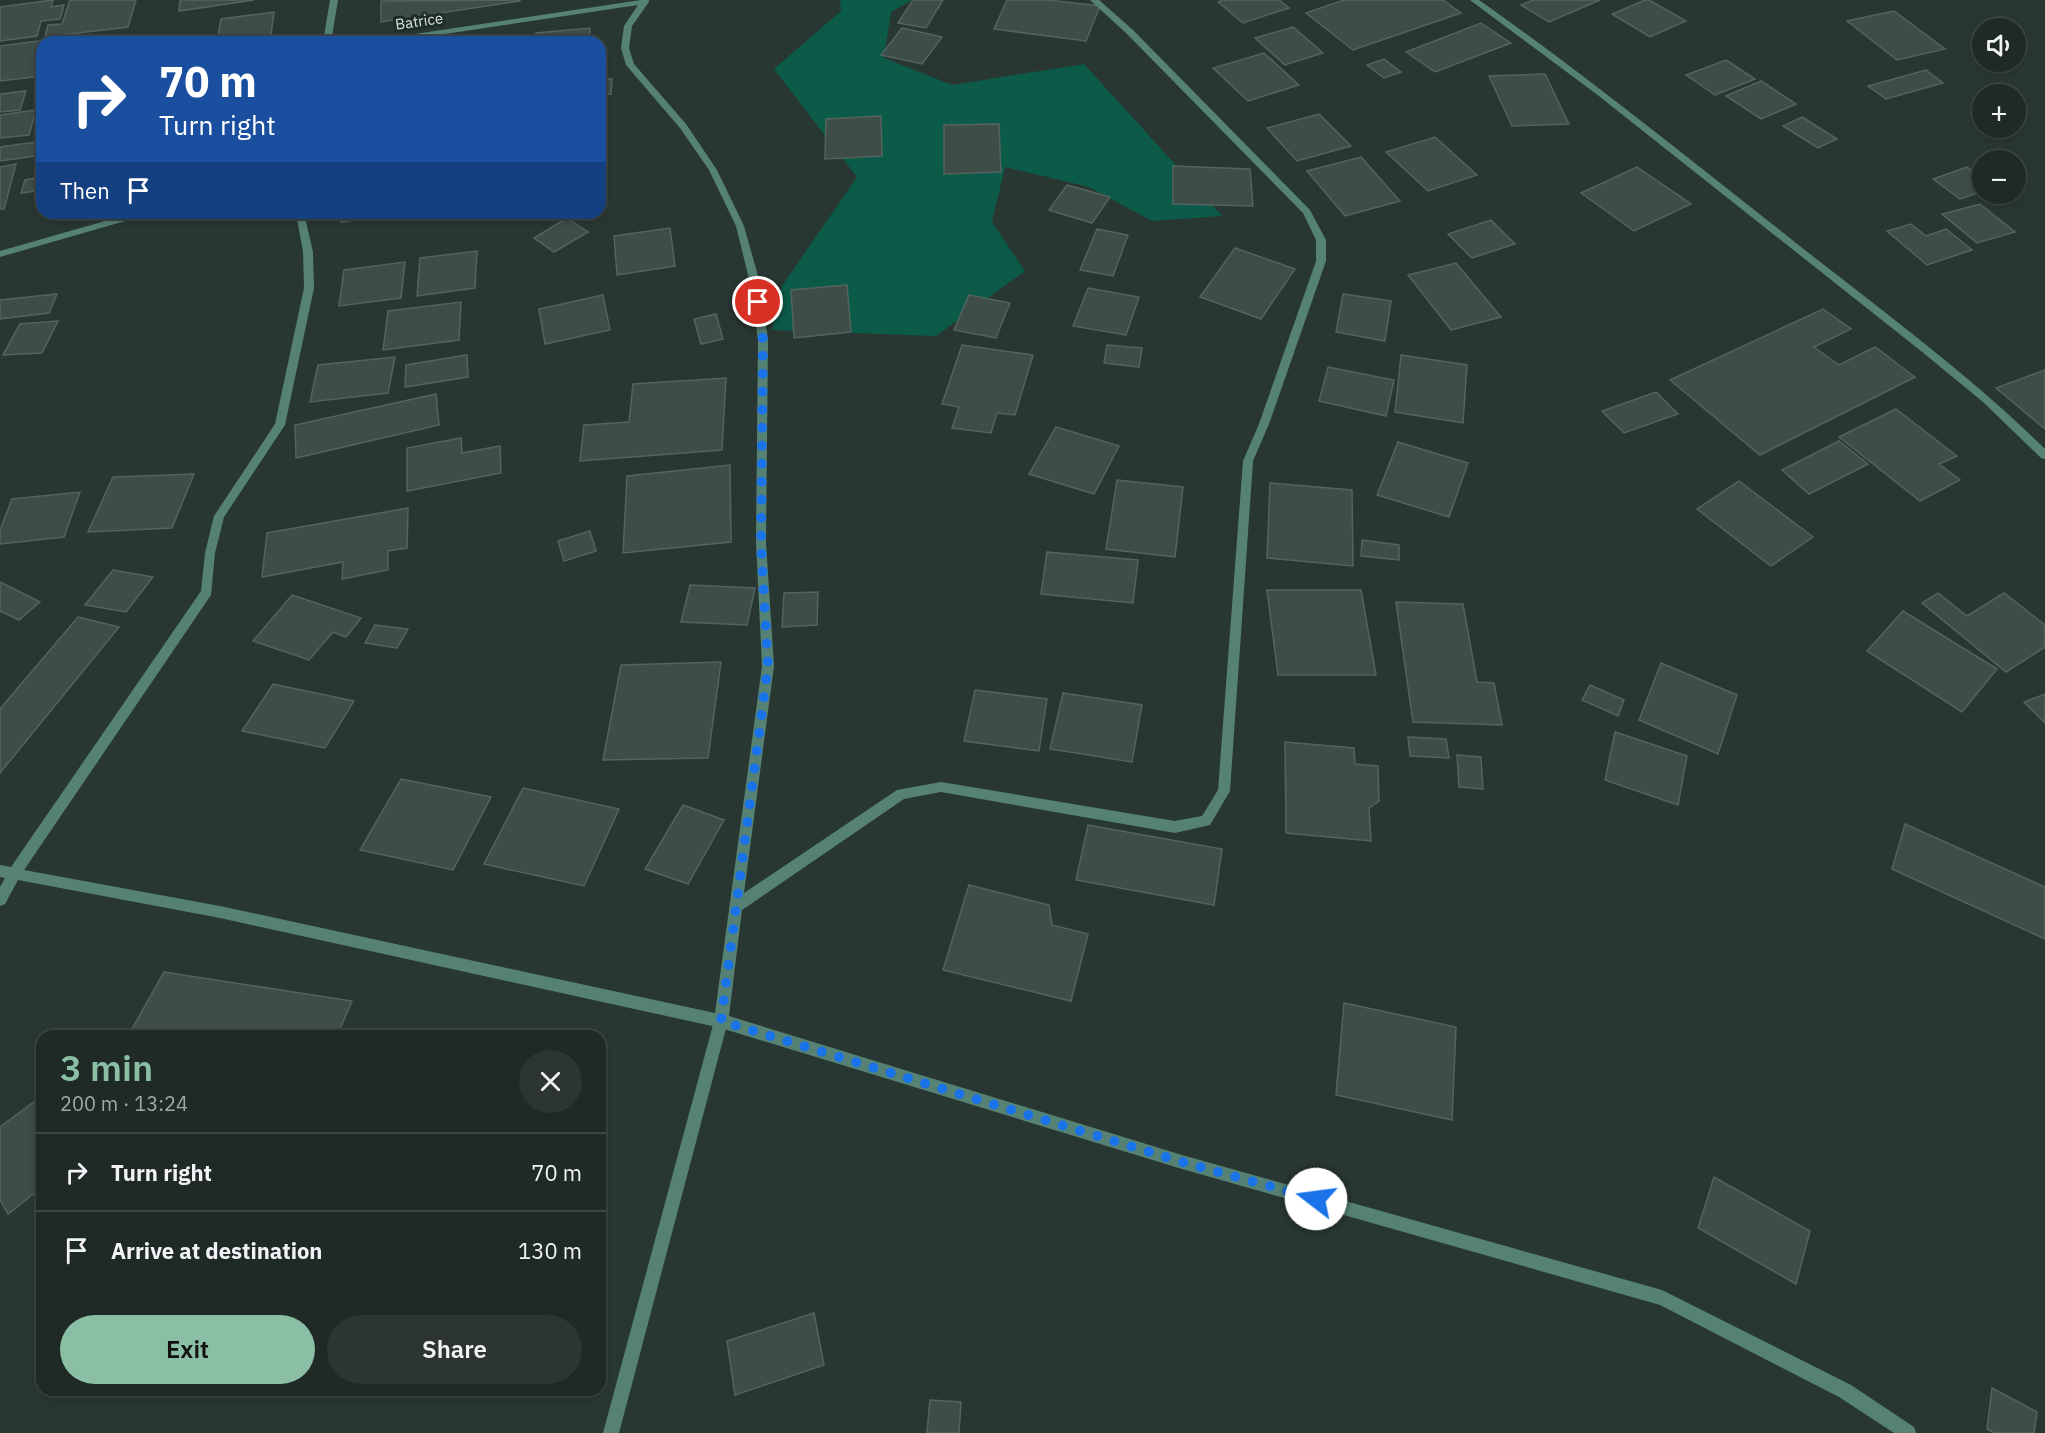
<!DOCTYPE html>
<meta charset="utf-8">
<style>
body{margin:0;font-family:"IBM Plex Sans",sans-serif;background:#2c3532;color:#f1f3f6;height:100vh;display:flex;flex-direction:column;font-size:22px;white-space:nowrap}
*{box-sizing:border-box;margin:0}
p{font-size:20px;color:#a1a6a7}
.icon{flex:none;width:33px;height:33px;fill:none;stroke:currentColor;stroke-width:2;stroke-linecap:round;stroke-linejoin:round}
.map{position:relative;flex:1;overflow:hidden}
.details{position:absolute;left:36px;top:1030px;width:570px;height:366px;display:flex;flex-direction:column;background:#1f2926;border-radius:18px;box-shadow:0 3px 9px #0003,0 0 0 2px #3c4543}
.details>*{flex:none}
.guide{position:absolute;left:36px;top:36px;width:570px;height:183px;border-radius:18px;box-shadow:0 3px 9px #0003,0 0 0 2px #3c4543;background:#1a4fa0;color:#fff;overflow:hidden}
.fabs{position:absolute;left:1972px;top:18px;display:grid;gap:12px}
.fabs a{display:grid;place-items:center;width:54px;height:54px;border-radius:50%;background:#1f2926;box-shadow:0 3px 9px #0003,0 0 0 2px #3c4543;font-size:30px}
.pin{position:absolute;display:grid;place-items:center;width:51px;height:51px;color:#fff;margin:-26px;border:3px solid #fff;border-radius:50%;box-shadow:0 2px 6px #0007}
.me{position:absolute;width:66px;margin:-33px;rotate:285deg;stroke-linejoin:round;filter:drop-shadow(0 0 4px #0008)}
.turn{display:flex;align-items:center;gap:21px;height:126px;padding:0 24px;font-size:27px}
.turn .icon{width:78px;height:78px;stroke-width:2.5}
.turn b{display:block;font-size:42px;line-height:51px}
.then{display:flex;align-items:center;height:57px;padding:0 24px;background:#0003;gap:12px;font-size:22px}
.round{display:grid;place-items:center;flex:none;width:63px;height:63px;border-radius:32px;background:#2c3532}
.head{display:flex;align-items:center;justify-content:space-between;height:102px;padding:0 24px}
h1{font-size:36px;font-weight:600;line-height:45px;color:#8abfa5}
.button{display:flex;gap:12px;margin-top:auto;padding:12px 24px}
.button a{flex:1;height:69px;border-radius:36px;background:#8abfa5;color:#111;font-size:24px;font-weight:600;line-height:69px;text-align:center}
.button a+a{background:#2c3532;color:#f1f3f6}
ul{padding:0;list-style:none}
li{display:flex;align-items:center;gap:18px;height:78px;padding:0 24px;border-top:2px solid #3c4543}
li div{flex:1}
li b{display:block;font-size:22px}
li em{font-style:normal}
.map>svg:first-child{display:block}
.green{fill:#0c5b49}
.building{fill:#3e4d48;stroke:#54635e;stroke-width:1.5}
.lines{fill:none;stroke-linecap:round;stroke-linejoin:round}
.lane{fill:#558274;fill-rule:evenodd}
.street{fill:#558274;fill-rule:evenodd}
.route{stroke:#1a73e8;stroke-width:10;stroke-dasharray:0 18}
.labels{text-anchor:middle;dominant-baseline:central;stroke-width:6;stroke-linejoin:round;paint-order:stroke}
.far-street-label{font-size:15px;fill:#d7e0dd;stroke:#1f2d29}
</style>
<div class="map">
<svg width="2045" height="1433" viewBox="0 0 2045 1433">
<rect width="100%" height="100%" fill="#293733"/>
<!-- green -->
<path class="green" d="M840,0H912L891,12L884,58L952,85L1084,64L1222,216L1152,221L1089,187L1005,167L992,222L1025,271L936,336L772,330L782,286L857,177L774,69L841,11Z"/>
<!-- building -->
<g class="building">
<path d="M53,0L51,7L64,5L60,19L41,21L37,36L0,41V7Z"/>
<path d="M70,0H136L128,27L45,37L48,25L62,24Z"/>
<path d="M180,0H254L179,11Z"/>
<path d="M520,0V1L381,22V1Z"/>
<path d="M913,0H943L926,28L898,23Z"/>
<path d="M1007,0H1048L1100,6L1086,41L994,29Z"/>
<path d="M1223,0H1279L1289,8L1243,23L1218,2Z"/>
<path d="M1344,0H1443L1461,13L1353,50L1306,13Z"/>
<path d="M1533,0H1600L1549,22L1521,5Z"/>
<path d="M1645,0H1649L1686,21L1650,37L1612,14Z"/>
<path d="M1894,11L1945,49L1897,60L1847,21Z"/>
<path d="M274,12L270,42H217L221,19Z"/>
<path d="M1481,23L1511,43L1435,72L1406,52Z"/>
<path d="M1293,27L1323,53L1285,65L1255,38Z"/>
<path d="M590,28L589,42H535L536,33Z"/>
<path d="M902,28L942,37L922,64L881,55Z"/>
<path d="M77,36L75,42H42V76L0,81V46Z"/>
<path d="M1264,53L1299,85L1248,101L1213,68Z"/>
<path d="M1384,59L1401,72L1384,78L1367,65Z"/>
<path d="M1726,60L1755,79L1715,95L1686,75Z"/>
<path d="M1926,70L1943,83L1886,99L1868,86Z"/>
<path d="M1545,74L1569,124L1512,126L1489,76Z"/>
<path d="M600,79H612L611,94L600,95Z"/>
<path d="M1761,81L1796,104L1761,119L1726,96Z"/>
<path d="M26,91L20,110L0,112V94Z"/>
<path d="M36,110L29,135L0,138V115Z"/>
<path d="M1319,114L1351,146L1297,161L1267,128Z"/>
<path d="M881,116L882,156L825,159L826,119Z"/>
<path d="M1802,117L1837,139L1818,148L1783,126Z"/>
<path d="M999,124L1001,172L944,174V125Z"/>
<path d="M1435,137L1477,175L1428,191L1386,152Z"/>
<path d="M42,141V155L0,161V147Z"/>
<path d="M1361,157L1400,201L1345,216L1307,171Z"/>
<path d="M16,164L4,209H0V167Z"/>
<path d="M1173,166L1250,169L1253,206L1173,204Z"/>
<path d="M1637,167L1691,204L1634,231L1581,193Z"/>
<path d="M1967,167L1983,179V191L1960,199L1933,179Z"/>
<path d="M42,177V190L21,193L25,180Z"/>
<path d="M1067,185L1110,197L1092,223L1049,210Z"/>
<path d="M1980,204L2015,232L1977,243L1942,214Z"/>
<path d="M341,213H389V215L341,222Z"/>
<path d="M567,218L588,232L554,252L534,238Z"/>
<path d="M1491,220L1515,244L1472,258L1448,234Z"/>
<path d="M1911,224L1926,236L1946,229L1972,250L1927,265L1887,231Z"/>
<path d="M670,228L675,266L617,275L614,236Z"/>
<path d="M1097,229L1128,235L1113,276L1080,270Z"/>
<path d="M1235,248L1295,269L1261,319L1200,297Z"/>
<path d="M477,251L475,288L417,296L420,258Z"/>
<path d="M405,262L401,298L339,306L344,270Z"/>
<path d="M1456,263L1501,317L1451,330L1408,275Z"/>
<path d="M847,285L851,332L794,338L791,290Z"/>
<path d="M1088,288L1139,297L1126,335L1073,326Z"/>
<path d="M57,294L49,313L0,319V300Z"/>
<path d="M1343,294L1391,301L1385,341L1336,332Z"/>
<path d="M603,295L610,330L545,344L539,309Z"/>
<path d="M969,295L1010,303L996,338L954,330Z"/>
<path d="M461,302L459,340L383,350L388,311Z"/>
<path d="M1823,309L1851,329L1814,347L1839,365L1875,347L1915,377L1760,455L1670,380Z"/>
<path d="M716,314L723,339L701,344L694,319Z"/>
<path d="M58,321L42,353L3,355L20,324Z"/>
<path d="M962,345L1033,355L1015,415L997,413L991,433L952,428L959,407L942,404Z"/>
<path d="M1107,345L1142,348L1139,367L1104,363Z"/>
<path d="M467,355L468,377L405,387L406,365Z"/>
<path d="M1401,355L1467,365L1463,423L1395,412Z"/>
<path d="M395,357L388,393L310,402L318,365Z"/>
<path d="M1328,367L1394,380L1386,416L1319,401Z"/>
<path d="M2045,370V429L1996,388Z"/>
<path d="M726,378L722,450L580,461L584,425L629,422L633,384Z"/>
<path d="M1656,392L1678,414L1624,433L1602,411Z"/>
<path d="M436,394L439,425L296,458L295,425Z"/>
<path d="M1896,409L1957,456L1939,464L1960,480L1920,501L1839,437Z"/>
<path d="M1056,427L1119,446L1094,494L1029,474Z"/>
<path d="M461,438L462,453L500,446L501,473L407,491V448Z"/>
<path d="M1839,441L1868,464L1809,494L1782,470Z"/>
<path d="M1398,442L1468,463L1449,517L1377,495Z"/>
<path d="M730,465L731,542L623,553L627,476Z"/>
<path d="M194,474L172,528L88,532L113,477Z"/>
<path d="M1117,480L1183,487L1175,557L1106,549Z"/>
<path d="M1739,481L1813,537L1771,566L1697,509Z"/>
<path d="M1270,483L1352,490L1353,566L1267,558Z"/>
<path d="M80,492L64,537L0,544V530L12,499Z"/>
<path d="M408,508L407,548L388,551V570L342,579L343,562L262,577L267,533Z"/>
<path d="M590,531L596,551L564,561L558,541Z"/>
<path d="M1362,540L1399,545V560L1361,556Z"/>
<path d="M1047,552L1138,560L1133,603L1041,594Z"/>
<path d="M113,570L153,577L126,612L85,605Z"/>
<path d="M0,582L40,602L19,620L0,611Z"/>
<path d="M690,585L755,588L747,625L681,622Z"/>
<path d="M1267,590H1361L1376,675H1278Z"/>
<path d="M818,592L817,625L782,627L784,593Z"/>
<path d="M1938,593L1967,616L2004,593L2045,625V647L2006,672L1922,603Z"/>
<path d="M292,595L361,618L346,637L333,632L309,660L253,641Z"/>
<path d="M1396,602L1463,604L1477,682L1494,683L1502,725L1413,722Z"/>
<path d="M1903,611L1997,669L1962,712L1867,651Z"/>
<path d="M78,617L119,627L0,773V709Z"/>
<path d="M375,625L408,629L397,648L365,643Z"/>
<path d="M721,662L708,758L603,760L621,665Z"/>
<path d="M1661,663L1737,695L1718,754L1639,720Z"/>
<path d="M273,684L354,701L325,748L242,731Z"/>
<path d="M1590,685L1624,700L1618,716L1582,700Z"/>
<path d="M975,690L1047,699L1039,751L964,741Z"/>
<path d="M1063,693L1142,705L1132,762L1050,749Z"/>
<path d="M2045,694V723L2024,702Z"/>
<path d="M1615,732L1687,756L1678,805L1605,780Z"/>
<path d="M1408,737L1446,739L1449,758L1410,756Z"/>
<path d="M1285,742L1354,748L1355,764L1378,766L1379,801L1369,808L1371,841L1286,833Z"/>
<path d="M1457,755L1481,757L1483,789L1459,787Z"/>
<path d="M401,779L491,797L453,870L360,850Z"/>
<path d="M523,788L619,809L584,886L484,864Z"/>
<path d="M683,805L724,820L688,884L645,869Z"/>
<path d="M1905,824L2045,887V939L1892,869Z"/>
<path d="M1088,825L1222,849L1214,905L1076,880Z"/>
<path d="M969,885L1049,905L1052,925L1088,934L1071,1001L943,970Z"/>
<path d="M164,972L352,1001L337,1036H128Z"/>
<path d="M1344,1003L1456,1027L1452,1120L1336,1095Z"/>
<path d="M42,1096V1187L8,1214L0,1200V1127Z"/>
<path d="M1714,1177L1810,1231L1796,1284L1698,1228Z"/>
<path d="M814,1313L824,1365L735,1395L727,1341Z"/>
<path d="M1992,1388L2037,1412L2034,1433H1994L1987,1429Z"/>
<path d="M930,1400L961,1402L959,1433H927Z"/>
</g>
<g class="lines">
<!-- lane -->
<path class="lane" d="M721,1014L726,1016L728,1021L619,1433H603L714,1021L716,1016Z"/>
<!-- street -->
<g class="street">
<path d="M330,0H338L331,42H323Z"/>
<path d="M641,0H649V2L632,26L629,48L634,64L686,124L717,170L744,226L760,283L768,340L766,543L774,666L744,893L897,790L941,782L1175,821L1202,816L1218,790L1243,461L1259,424L1316,261V240L1303,213L1127,34L1090,0H1099L1133,30L1310,210L1326,240V261L1269,424L1253,461L1230,791L1210,825L1175,833L941,792L904,799L742,910L729,1016L1182,1155L1662,1290L1851,1385L1914,1427L1916,1433H1894L1839,1397L1660,1305L1182,1169L721,1028L220,918L18,880L5,904L0,906V887L5,878L0,877V865L11,867L201,591L205,553L214,516L275,424L304,288L303,252L296,213H304L313,252L314,288L285,425L224,517L215,553L211,595L24,870L220,906L715,1013L762,666L756,543L758,340L750,283L736,226L709,170L680,128L626,65L621,48L624,26L638,5L391,42H371L375,40Z"/>
<path d="M1470,0H1479C1588,77 1692,161 1796,243C1881,310 1968,373 2045,449V459L2041,458L1983,402L1921,351L1595,93Z"/>
<path d="M133,213H147L146,215L0,257V251Z"/>
</g>
</g>
<g class="lines">
<!-- route -->
<path class="route" d="M758,302L763,340L761,543L768,666L721,1021L1182,1162L1316,1199"/>
</g>
<g class="labels">
<!-- far-street labels -->
<g class="far-street-label">
<text transform="translate(419 21) rotate(-8)">Batrice</text>
</g>
</g>
</svg>
<div class="fabs">
<a><svg class="icon" aria-label="sound" viewBox="0 0 24 24"><path d="M4 9h4l5-4v14l-5-4H4zM17 9q2 3 0 6"/></svg></a>
<a>+</a>
<a>−</a>
</div>
<div class="pin" style="left:758px;top:302px;background:#d93025"><svg class="icon" aria-label="arrive" viewBox="0 0 24 24"><path d="M6 21V4h12l-3 4 3 4H6"/></svg></div>
<svg class="me" style="left:1316px;top:1199px" viewBox="-20 -20 40 40"><circle r="19" fill="#fff"/><path d="M0-13L10 11 0 6-10 11z" fill="#1a73e8"/></svg>
<div class="guide">
<div class="turn"><svg class="icon" aria-label="right" viewBox="0 0 24 24"><path d="M7 20v-9h11M14 6l5 5-5 5"/></svg><div><b>70 m</b>Turn right</div></div>
<div class="then">Then<svg class="icon" aria-label="arrive" viewBox="0 0 24 24"><path d="M6 21V4h12l-3 4 3 4H6"/></svg></div>
</div>
<section class="details">
<div class="head"><div><h1>3 min</h1><p>200 m · 13:24</p></div><a class="round"><svg class="icon" aria-label="close" viewBox="0 0 24 24"><path d="M6 6l12 12M18 6L6 18"/></svg></a></div>
<ul>
<li><svg class="icon" aria-label="right" viewBox="0 0 24 24"><path d="M7 20v-9h11M14 6l5 5-5 5"/></svg><div><b>Turn right</b></div><em>70 m</em></li>
<li><svg class="icon" aria-label="arrive" viewBox="0 0 24 24"><path d="M6 21V4h12l-3 4 3 4H6"/></svg><div><b>Arrive at destination</b></div><em>130 m</em></li>
</ul>
<div class="button"><a>Exit</a><a>Share</a></div>
</section>
</div>
